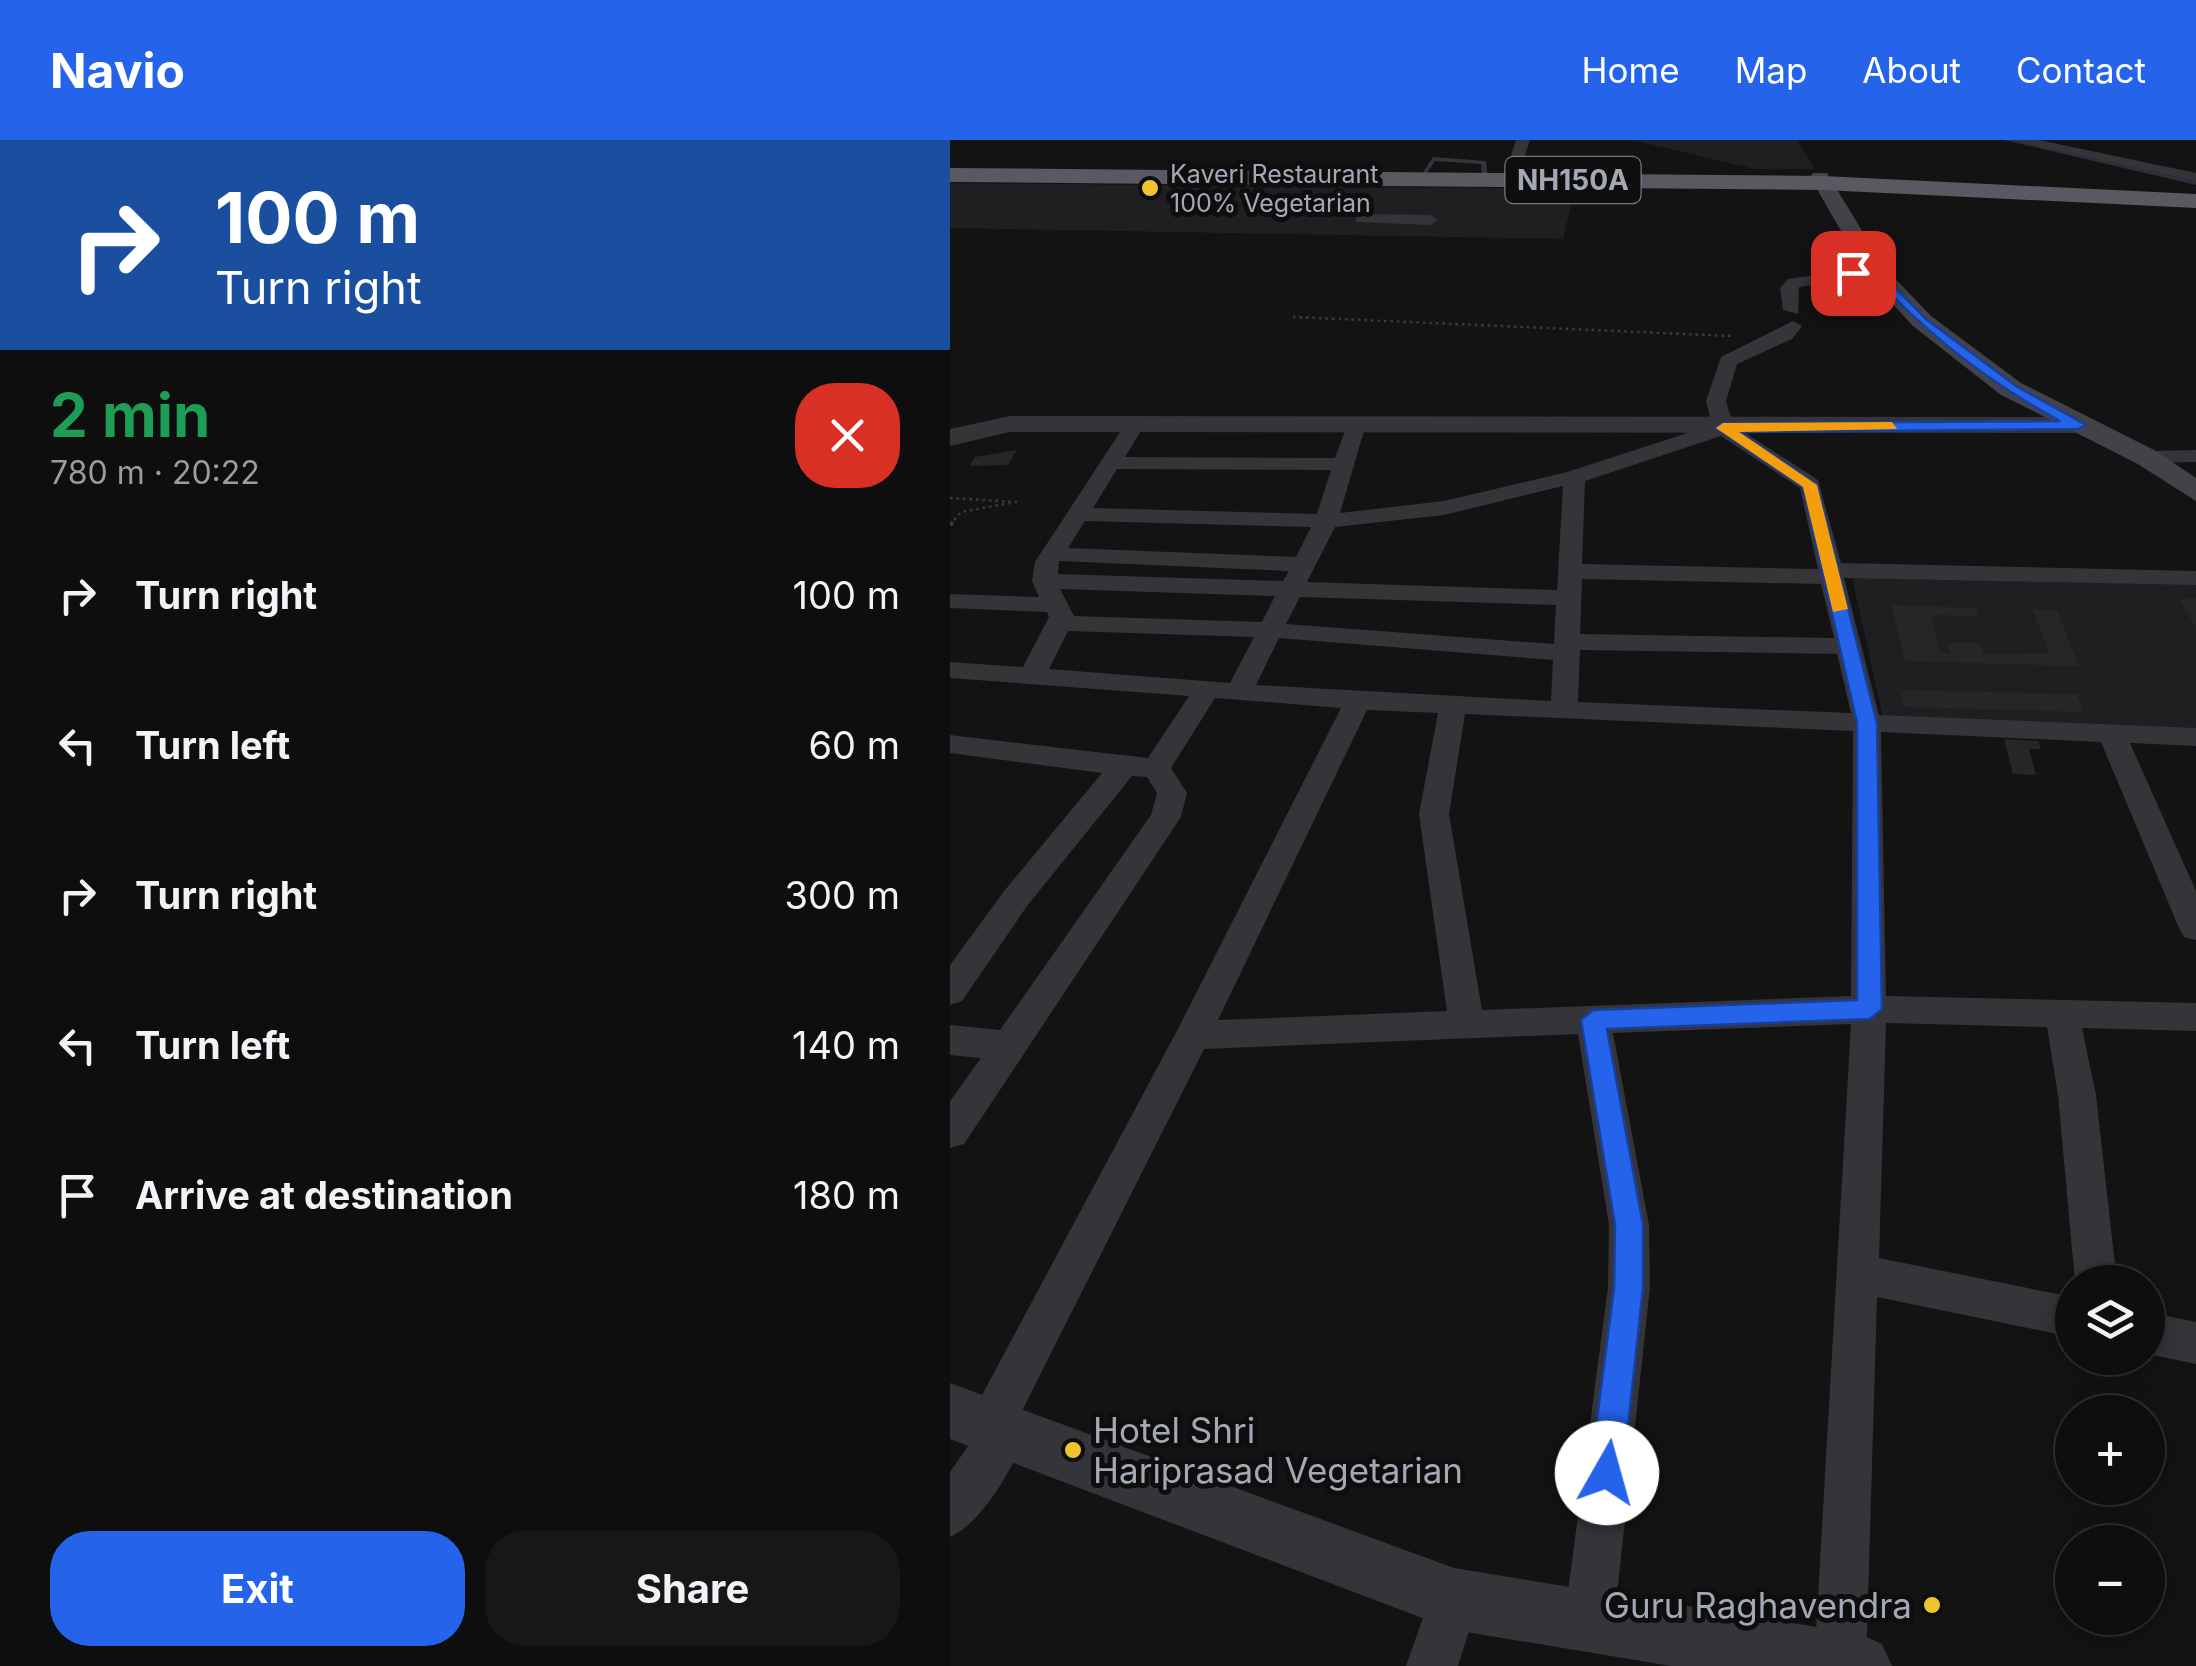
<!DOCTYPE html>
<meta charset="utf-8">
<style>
body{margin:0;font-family:Inter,sans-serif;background:#171718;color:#f1f3f6;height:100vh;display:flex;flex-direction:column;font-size:38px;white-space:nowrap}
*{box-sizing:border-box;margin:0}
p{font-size:32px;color:#9b9c9e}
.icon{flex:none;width:55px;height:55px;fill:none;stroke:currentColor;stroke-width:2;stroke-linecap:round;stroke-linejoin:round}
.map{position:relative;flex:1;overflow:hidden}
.details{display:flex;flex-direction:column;background:#0e0e0f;width:950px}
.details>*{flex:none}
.top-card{background:#1a4fa0;color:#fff;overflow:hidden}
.tools{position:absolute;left:1105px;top:1125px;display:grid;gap:20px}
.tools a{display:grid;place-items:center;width:110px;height:110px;border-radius:50%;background:#0e0e0f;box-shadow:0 5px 25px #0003,0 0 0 2px #2e2e2f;font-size:50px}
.pin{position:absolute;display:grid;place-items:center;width:85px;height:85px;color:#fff;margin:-42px;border-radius:20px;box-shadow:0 5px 15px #0006}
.me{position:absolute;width:110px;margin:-55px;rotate:7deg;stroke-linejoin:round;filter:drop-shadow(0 0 8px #0008)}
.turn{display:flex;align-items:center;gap:35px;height:210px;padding:0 50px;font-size:45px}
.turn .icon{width:130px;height:130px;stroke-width:2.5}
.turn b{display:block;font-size:70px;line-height:85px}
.round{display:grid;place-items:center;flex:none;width:105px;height:105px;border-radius:40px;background:#171718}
.overview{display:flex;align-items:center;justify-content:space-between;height:170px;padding:0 50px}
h1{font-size:60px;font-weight:700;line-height:75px;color:#1e9e55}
.button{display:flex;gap:20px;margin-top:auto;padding:20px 50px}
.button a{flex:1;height:115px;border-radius:40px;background:#2563eb;color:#fff;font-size:40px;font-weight:700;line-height:115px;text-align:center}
.button a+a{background:#171718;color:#f1f3f6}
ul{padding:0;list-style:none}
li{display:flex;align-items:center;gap:30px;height:150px;padding:0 50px}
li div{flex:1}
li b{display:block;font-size:38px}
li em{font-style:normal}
header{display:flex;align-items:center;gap:60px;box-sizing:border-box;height:140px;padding:0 50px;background:#2563eb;color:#fff}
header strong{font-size:48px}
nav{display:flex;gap:55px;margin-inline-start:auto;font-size:35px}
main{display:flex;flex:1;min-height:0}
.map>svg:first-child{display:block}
.built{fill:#1f1f21}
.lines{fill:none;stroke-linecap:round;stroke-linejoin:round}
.canal{fill:#293038;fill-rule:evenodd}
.building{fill:#262628}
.path-far1{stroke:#3a3b40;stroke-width:2.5;stroke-dasharray:2.5 4;stroke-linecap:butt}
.path{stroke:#3a3b40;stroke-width:4;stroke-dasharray:4 6;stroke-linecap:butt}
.service{fill:#343439;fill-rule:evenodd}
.minor{fill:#343439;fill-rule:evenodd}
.tertiary{fill:#343439;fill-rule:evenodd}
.secondary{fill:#424349;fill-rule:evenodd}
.trunk{fill:#585961;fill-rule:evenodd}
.route{fill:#2563eb;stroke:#184099;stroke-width:2.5}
.slow{fill:#f59e0b}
.poi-dot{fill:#f0c32f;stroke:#0e0e0f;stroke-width:4}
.labels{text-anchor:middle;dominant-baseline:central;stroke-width:10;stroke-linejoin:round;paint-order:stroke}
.far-poi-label{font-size:25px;fill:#a4a8b5;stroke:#0e0e0f;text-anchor:start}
.shield{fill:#0e0e0f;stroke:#777a83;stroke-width:2.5}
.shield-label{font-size:28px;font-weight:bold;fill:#a4a8b5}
.near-poi-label{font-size:35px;fill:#a4a8b5;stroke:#0e0e0f;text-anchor:start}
</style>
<header>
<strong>Navio</strong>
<nav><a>Home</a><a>Map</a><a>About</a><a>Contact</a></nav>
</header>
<main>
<section class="details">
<div class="top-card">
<div class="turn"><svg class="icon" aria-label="right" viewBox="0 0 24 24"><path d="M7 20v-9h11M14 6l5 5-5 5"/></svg><div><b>100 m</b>Turn right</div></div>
</div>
<div class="overview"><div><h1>2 min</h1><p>780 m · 20:22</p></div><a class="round" style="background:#d93025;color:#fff"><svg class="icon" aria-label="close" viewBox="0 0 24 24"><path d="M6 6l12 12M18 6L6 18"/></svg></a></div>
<ul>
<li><svg class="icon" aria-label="right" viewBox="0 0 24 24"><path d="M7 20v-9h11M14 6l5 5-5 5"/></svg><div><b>Turn right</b></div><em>100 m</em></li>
<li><svg class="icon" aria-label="left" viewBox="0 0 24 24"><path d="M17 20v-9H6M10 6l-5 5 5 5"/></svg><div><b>Turn left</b></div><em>60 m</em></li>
<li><svg class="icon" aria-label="right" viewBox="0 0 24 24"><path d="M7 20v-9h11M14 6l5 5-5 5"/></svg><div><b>Turn right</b></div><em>300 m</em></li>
<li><svg class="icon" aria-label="left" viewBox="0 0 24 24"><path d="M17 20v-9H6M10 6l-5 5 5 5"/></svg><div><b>Turn left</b></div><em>140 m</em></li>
<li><svg class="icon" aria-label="arrive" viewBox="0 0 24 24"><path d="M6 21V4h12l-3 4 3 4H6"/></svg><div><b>Arrive at destination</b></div><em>180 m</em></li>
</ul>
<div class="button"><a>Exit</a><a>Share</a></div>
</section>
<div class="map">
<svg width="1246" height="1526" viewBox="0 0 1246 1526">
<rect width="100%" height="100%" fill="#131314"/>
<!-- built -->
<g class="built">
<path d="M682,0H847L865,29H805Z"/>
<path d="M0,43L625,49L613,99L0,88Z"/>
<path d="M901,433L1246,442V590L933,578Z"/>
</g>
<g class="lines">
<!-- canal -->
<path class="canal" d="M1054,0H1076L1246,37V45Z"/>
</g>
<!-- building -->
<g class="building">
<path d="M67,310L58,325L20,326L25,317Z"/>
<path d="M1229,459H1246V488Z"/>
<path d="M941,465L1026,468L1028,476L981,475L991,514H1000L997,503H1030L1034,514L1099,513L1082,469L1107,470L1129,526L955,521Z"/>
<path d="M950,550L1127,554L1134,572L954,567Z"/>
<path d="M1054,599L1088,601L1091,609H1079L1086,635L1063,634Z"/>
</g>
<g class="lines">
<!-- path-far1 -->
<g class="path-far1">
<path d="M343,177L781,196"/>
<path d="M0,358L66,362L11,372L1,384"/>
</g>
<!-- path -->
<path class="path" d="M0,385L3,382"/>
<!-- service -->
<path class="service" d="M483,17L536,21L538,39L535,41L532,39L531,24L485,21L476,34H472Z"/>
<!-- minor -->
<g class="minor">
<path d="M566,0H580L569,34L562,38L555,34Z"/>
<path d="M1063,0H1089L1246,33V41Z"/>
<path d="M411,74L480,75L488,80L480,85L406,82V76Z"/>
<path d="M925,126L931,127V135L849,147L848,174L833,170L830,148L838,139Z"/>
<path d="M843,181L852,186L842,199L787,224L776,261L783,285L868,340L891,423L1246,431V445L894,438L929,575L1246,588V606L1180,603L1246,751V800L1234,797L1229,788L1151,602L931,592L936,856L1246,863V891L1132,888L1146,955L1167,1142H1125L1108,955L1097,887L936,883L929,1118L1122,1157V1197L927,1157L916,1526H864L901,884L663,893L699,1085L700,1147L664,1482L657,1500L639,1507L621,1500L614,1482L658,1147L659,1085L628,894L254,909L70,1275L78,1292C64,1325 33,1383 0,1397V1332L23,1299L17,1286L24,1270L229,887L391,568L265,558L221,628L237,653L231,677L14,1004L0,1008V961L31,918L0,915V885L50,890L201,675L207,653L197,637L182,636L77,766L12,861L0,865V825L55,750L152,633L0,613V595L198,618L239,556L0,538V522L73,527L99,477L97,472L0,468V454L89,457L82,441L85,422L178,280L185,278L195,284L175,317L385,318L399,280H413L416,284L390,373L494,361L617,332L762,285L756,261L771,217ZM771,296L850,348L868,429L632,424L635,341ZM167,329L381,330L367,374L143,368ZM613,346L607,450L357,442L385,387L494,375ZM135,381L361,387L346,417L118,408ZM109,421L339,431L333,441L108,434ZM632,439L871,444L884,498L630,494ZM110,449L325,456L312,482L124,476ZM350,457L606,465L604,504L336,484ZM118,491L304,497L280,543L99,529ZM329,498L603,520L601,561L306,545ZM630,510L887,514L901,573L628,562ZM417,570L488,573L469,674L497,871L268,880ZM515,574L903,591L901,856L532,870L499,674Z"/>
<path d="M1246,310V322L1196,323L1185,317L1196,311Z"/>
<path d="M1198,1172L1246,1182V1224L1198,1214Z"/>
<path d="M504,1434L522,1441L529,1459L508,1526H456L486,1441Z"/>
</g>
<!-- tertiary -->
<g class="tertiary">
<path d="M60,276L1129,277L1142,285L1129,293L60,292L0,306V289Z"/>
<path d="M0,1243L504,1428L910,1494L932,1504L942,1526H721L504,1490L0,1299Z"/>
</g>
<!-- secondary -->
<path class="secondary" d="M863,33H877L934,127L981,176L1071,243L1206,311L1246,338V361L1186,323L1051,255L963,186L917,136L860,37Z"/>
<!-- trunk -->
<path class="trunk" d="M0,28L873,36L1246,54V68L873,50L0,42Z"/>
</g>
<!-- route -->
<path class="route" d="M925,127L976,179L1066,246L1136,285L1128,289L789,292L867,345L927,583L932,869L920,879L657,889L693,1085V1148L673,1333L668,1345L657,1350L645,1345L640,1333L664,1148L665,1085L631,880L643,870L907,860V583L853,347L766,288L773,283L1110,281C1038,242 977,195 922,134L897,133Z"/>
<!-- slow -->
<path class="slow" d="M942,282L947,289L789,292L867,345L898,469L883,472L853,347L766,288L773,283Z"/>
<!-- markers -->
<g class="poi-dot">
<circle cx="200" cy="48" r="10"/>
<circle cx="123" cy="1310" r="10"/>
<circle cx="982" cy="1465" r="10"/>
</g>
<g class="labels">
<!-- far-poi labels -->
<g class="far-poi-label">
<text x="220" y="34">Kaveri Restaurant<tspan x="220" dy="29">100% Vegetarian</tspan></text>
</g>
<!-- shield labels -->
<rect class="shield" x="555.5" y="17" width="135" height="46" rx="8"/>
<g class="shield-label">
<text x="623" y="40">NH150A</text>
</g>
<!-- near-poi labels -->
<g class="near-poi-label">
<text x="143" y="1290">Hotel Shri<tspan x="143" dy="40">Hariprasad Vegetarian</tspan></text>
<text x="962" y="1465" text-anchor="end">Guru Raghavendra</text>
</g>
</g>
</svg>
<div class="tools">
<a><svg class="icon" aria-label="layers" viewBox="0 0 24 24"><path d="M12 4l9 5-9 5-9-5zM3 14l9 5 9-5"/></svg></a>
<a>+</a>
<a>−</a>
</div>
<div class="pin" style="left:903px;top:133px;background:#d93025"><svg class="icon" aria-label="arrive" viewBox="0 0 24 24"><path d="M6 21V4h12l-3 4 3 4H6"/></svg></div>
<svg class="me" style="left:657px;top:1333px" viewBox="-20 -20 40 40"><circle r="19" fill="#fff"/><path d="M0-13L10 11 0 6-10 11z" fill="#2563eb"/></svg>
</div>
</main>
